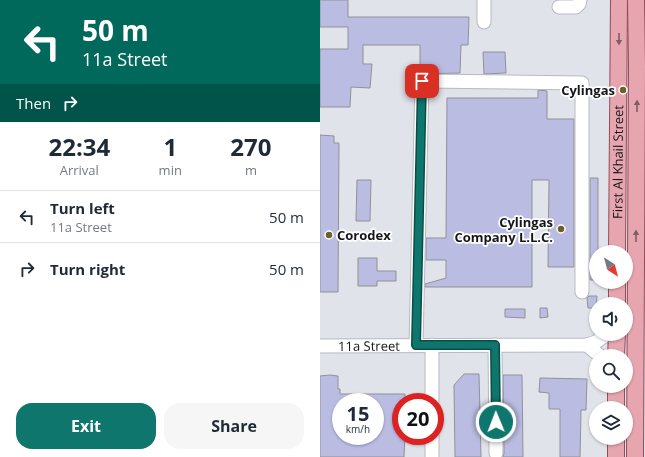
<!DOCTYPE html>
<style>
body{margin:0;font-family:"Open Sans",sans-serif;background:#f6f6f7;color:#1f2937;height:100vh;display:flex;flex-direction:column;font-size:15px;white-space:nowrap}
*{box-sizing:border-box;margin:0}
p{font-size:13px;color:#747a83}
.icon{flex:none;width:22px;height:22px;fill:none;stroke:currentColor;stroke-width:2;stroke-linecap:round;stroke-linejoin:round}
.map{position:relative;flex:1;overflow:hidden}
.sheet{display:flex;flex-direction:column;background:#fff;width:320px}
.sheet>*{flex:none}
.banner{background:#00695c;color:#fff;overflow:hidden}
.needle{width:26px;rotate:144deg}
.buttons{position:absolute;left:269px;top:245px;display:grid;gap:8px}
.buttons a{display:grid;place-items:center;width:44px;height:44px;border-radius:50%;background:#fff;box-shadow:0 1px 3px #0004;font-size:20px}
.speed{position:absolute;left:12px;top:393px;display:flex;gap:8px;font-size:20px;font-weight:700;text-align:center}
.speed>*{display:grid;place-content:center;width:52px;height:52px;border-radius:50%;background:#fff;box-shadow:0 1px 3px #0004;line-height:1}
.speed small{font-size:10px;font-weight:400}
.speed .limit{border:6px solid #d22;background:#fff;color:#111}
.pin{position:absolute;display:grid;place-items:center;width:34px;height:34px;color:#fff;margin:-17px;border-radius:8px;box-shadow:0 2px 6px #0006}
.me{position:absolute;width:44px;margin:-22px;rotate:359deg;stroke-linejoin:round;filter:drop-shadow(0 0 3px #0008)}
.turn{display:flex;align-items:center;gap:14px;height:84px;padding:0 16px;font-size:18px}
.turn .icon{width:52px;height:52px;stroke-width:2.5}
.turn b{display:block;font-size:28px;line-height:34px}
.then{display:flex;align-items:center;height:38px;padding:0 16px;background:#0003;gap:8px;font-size:15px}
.eta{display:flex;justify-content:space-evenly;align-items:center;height:68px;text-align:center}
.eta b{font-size:24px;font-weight:700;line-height:28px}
.button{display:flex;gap:8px;margin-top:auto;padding:8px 16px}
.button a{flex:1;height:46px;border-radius:16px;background:#0f766e;color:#fff;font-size:16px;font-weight:700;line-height:46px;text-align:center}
.button a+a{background:#f6f6f7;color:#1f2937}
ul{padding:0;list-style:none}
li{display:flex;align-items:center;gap:12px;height:52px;padding:0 16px;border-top:1px solid #e0e1e3}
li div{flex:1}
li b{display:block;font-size:15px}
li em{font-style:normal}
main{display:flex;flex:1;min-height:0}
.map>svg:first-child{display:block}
.building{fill:#babce2;stroke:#919197;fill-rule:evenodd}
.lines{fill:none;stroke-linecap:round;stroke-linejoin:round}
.minor-casing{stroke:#b7bac0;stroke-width:15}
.major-casing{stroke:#934c58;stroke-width:18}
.minor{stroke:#fff;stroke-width:13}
.major{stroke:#e7a5b0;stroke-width:16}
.oneway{fill:#7e5e64}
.route-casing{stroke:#0a4d48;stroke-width:10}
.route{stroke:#0f766e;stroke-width:7}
.poi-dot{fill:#6a602c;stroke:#fff;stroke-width:1.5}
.labels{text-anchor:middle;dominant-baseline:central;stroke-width:3.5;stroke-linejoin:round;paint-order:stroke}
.poi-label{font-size:13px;font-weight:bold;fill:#151618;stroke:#fff;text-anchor:end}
.street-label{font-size:13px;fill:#151618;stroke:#fff}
</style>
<main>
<section class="sheet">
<div class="banner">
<div class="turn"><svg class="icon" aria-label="left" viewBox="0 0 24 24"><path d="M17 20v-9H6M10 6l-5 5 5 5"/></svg><div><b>50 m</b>11a Street</div></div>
<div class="then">Then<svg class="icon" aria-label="right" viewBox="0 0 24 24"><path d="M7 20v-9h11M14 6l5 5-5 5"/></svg></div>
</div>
<div class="eta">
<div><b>22:34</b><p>Arrival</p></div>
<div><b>1</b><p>min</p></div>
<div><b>270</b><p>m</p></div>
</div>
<ul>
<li><svg class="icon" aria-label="left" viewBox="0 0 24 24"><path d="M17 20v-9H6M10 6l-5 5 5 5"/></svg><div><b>Turn left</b><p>11a Street</p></div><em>50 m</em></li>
<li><svg class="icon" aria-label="right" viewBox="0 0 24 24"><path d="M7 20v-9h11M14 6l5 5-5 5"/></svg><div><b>Turn right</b></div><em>50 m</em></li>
</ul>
<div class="button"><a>Exit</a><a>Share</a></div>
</section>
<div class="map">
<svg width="325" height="457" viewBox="0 0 325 457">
<rect width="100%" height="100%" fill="#e0e3e9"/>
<!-- building -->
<g class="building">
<path d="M0,0H28V17H149L148,45H141L140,73L100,74V45H43V64H52L50,88L31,87L30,107H0V49H28V27H0Z"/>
<path d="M163,52H185L186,73L164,74Z"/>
<path d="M218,90L227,91V119H254V267H228L229,180H212V287H105V284L126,278V260H106V238H126L127,98H218Z"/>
<path d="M0,135L14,136V143H19L18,292H0Z"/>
<path d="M270,178H278V252H276V280H270Z"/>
<path d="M37,180H51L50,221H36Z"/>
<path d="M38,258H57V271H76V281H57V286H38Z"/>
<path d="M269,296H277L276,308H268L267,298Z"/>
<path d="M220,308H227L228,317L220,318Z"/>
<path d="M185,309H205V318L185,317Z"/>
<path d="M144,374H159L161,457H135L134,385Z"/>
<path d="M10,375L18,376V389H20V394H85V402H81V436H85L84,457H0V376ZM20,402H55V436H21Z"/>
<path d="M183,375H202L203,457H183L184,453Z"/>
<path d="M220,378L267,379L266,410H261L260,457H240V409H229V393L219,392Z"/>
</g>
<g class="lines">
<!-- minor casing -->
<g class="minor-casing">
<g id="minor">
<path d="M239,7H256L259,4L260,0"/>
<path d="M164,22V0"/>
<path d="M96,345L102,81L262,83V292"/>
<path d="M175,345L176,453"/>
<path d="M267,345L280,356"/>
<path id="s1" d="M0,346L267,345L276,342L287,334"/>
<path d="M112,402V345"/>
<path d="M112,457V436"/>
</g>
</g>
<!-- major casing -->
<g class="major-casing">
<g id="major">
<path id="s2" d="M297,252L299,0"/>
<path d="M297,304V282"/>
<path d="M296,356L297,334"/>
<path d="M296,408V386"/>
<path d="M296,457V438"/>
<path d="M315,457L317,67L316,0"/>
</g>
</g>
<!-- minor -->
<use href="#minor" class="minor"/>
<!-- major -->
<use href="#major" class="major"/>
</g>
<!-- one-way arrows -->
<defs><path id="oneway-solid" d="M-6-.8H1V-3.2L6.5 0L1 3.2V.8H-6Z"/></defs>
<g class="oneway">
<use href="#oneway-solid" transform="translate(299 39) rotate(90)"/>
<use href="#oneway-solid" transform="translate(317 106) rotate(-90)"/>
<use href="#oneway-solid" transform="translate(316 236) rotate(-90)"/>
</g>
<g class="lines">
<!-- route casing -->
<g class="route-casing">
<path id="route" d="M102,81L96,345H175L176,422"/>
</g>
<!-- route -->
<use href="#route" class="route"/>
</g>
<!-- markers -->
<g class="poi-dot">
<circle cx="303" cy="90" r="4"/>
<circle cx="241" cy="229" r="4"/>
<circle cx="9" cy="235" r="4"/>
</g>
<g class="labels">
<!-- poi labels -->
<g class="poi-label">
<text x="295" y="90">Cylingas</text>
<text x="233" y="222">Cylingas<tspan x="233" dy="15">Company L.L.C.</tspan></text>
<text x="17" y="235" text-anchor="start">Corodex</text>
</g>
<!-- street labels -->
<g class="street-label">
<text stroke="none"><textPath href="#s2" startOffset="90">First Al Khail Street</textPath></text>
<text stroke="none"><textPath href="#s1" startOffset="49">11a Street</textPath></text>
</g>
</g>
</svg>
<div class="buttons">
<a><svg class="needle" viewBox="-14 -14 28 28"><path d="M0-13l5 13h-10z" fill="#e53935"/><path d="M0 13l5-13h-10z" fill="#747a83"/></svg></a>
<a><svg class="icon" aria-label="sound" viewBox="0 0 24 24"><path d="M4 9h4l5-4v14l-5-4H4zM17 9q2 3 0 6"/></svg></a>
<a><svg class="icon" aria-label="search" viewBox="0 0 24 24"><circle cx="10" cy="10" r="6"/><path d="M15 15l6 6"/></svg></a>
<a><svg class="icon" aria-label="layers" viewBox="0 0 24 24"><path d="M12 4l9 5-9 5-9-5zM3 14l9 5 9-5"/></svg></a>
</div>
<div class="speed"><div>15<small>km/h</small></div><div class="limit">20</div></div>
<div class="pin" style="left:102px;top:81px;background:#d93025"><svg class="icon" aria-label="arrive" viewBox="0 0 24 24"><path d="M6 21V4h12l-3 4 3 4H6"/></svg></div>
<svg class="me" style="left:176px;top:422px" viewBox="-20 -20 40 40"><circle r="17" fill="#0f766e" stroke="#fff" stroke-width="3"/><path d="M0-11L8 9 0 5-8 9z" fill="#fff"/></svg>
</div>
</main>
